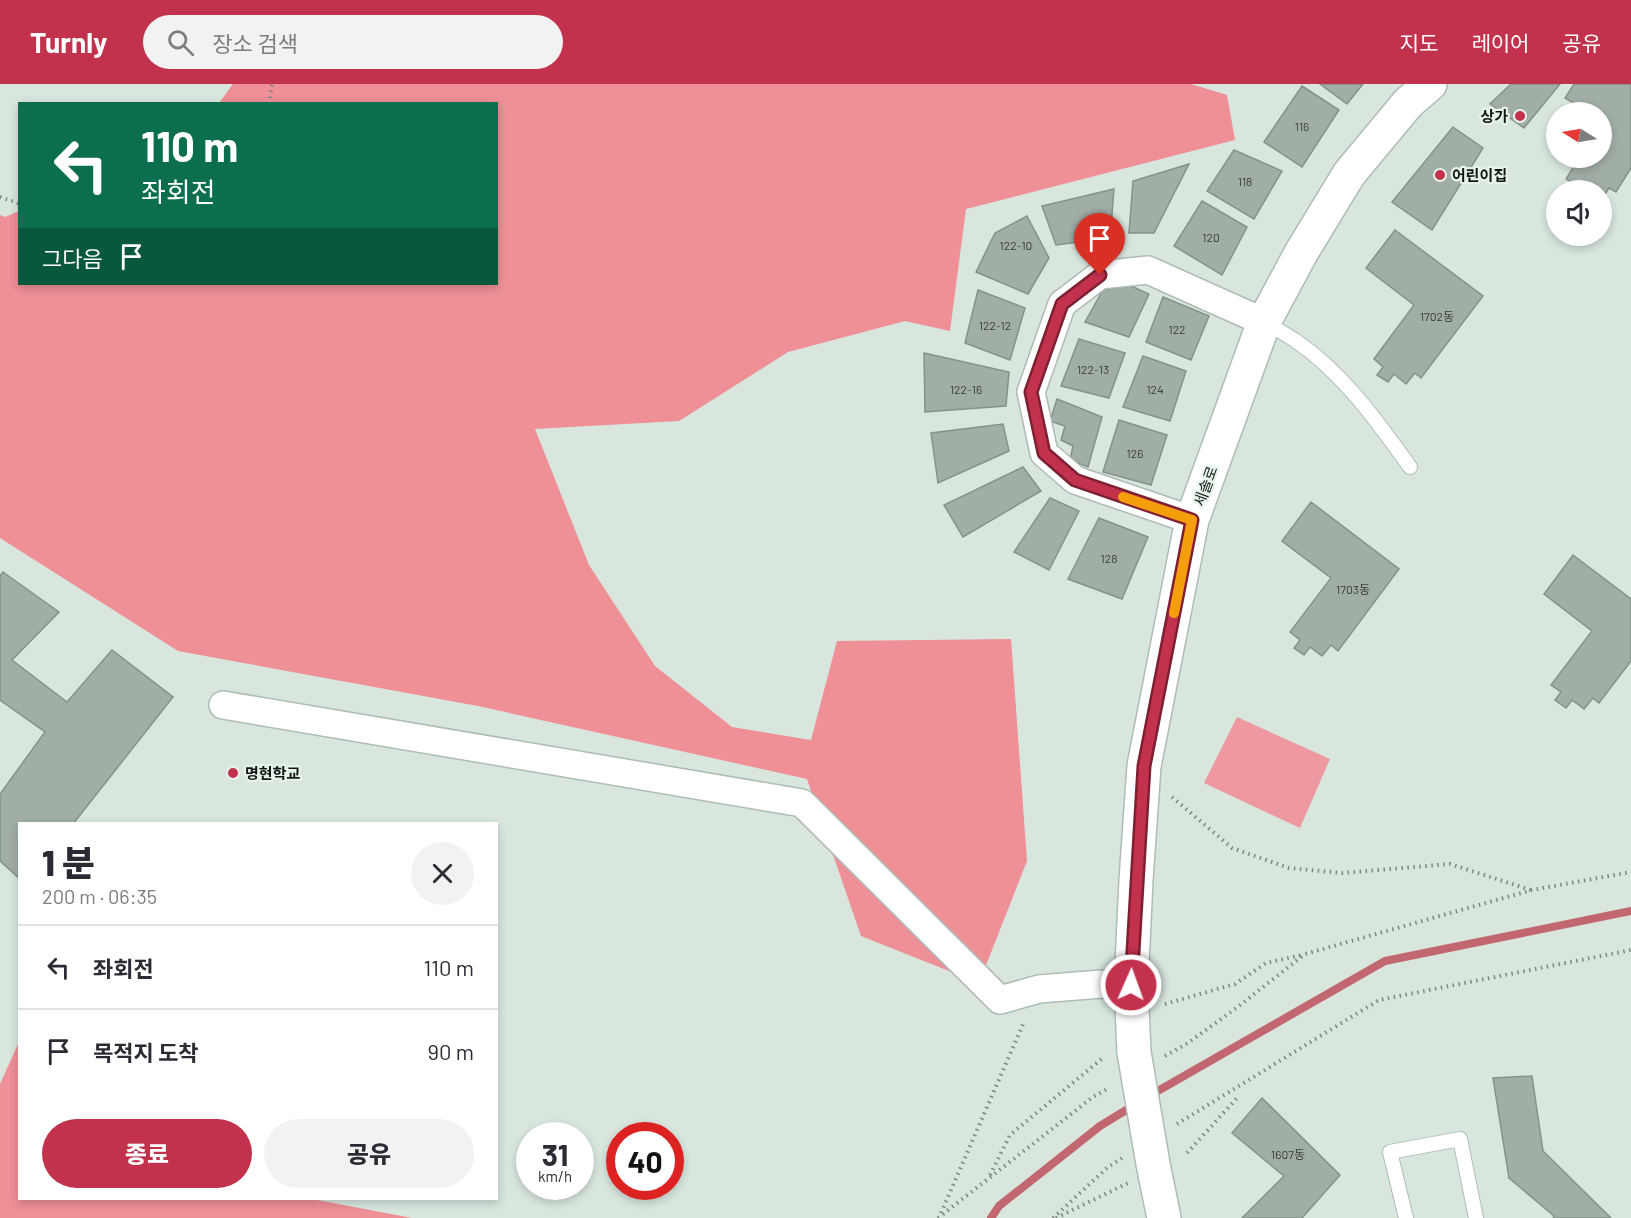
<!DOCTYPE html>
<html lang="ko">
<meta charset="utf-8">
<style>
body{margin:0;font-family:Barlow,"Noto Sans KR",sans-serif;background:#f2f2f3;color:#2b2b33;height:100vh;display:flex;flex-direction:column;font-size:22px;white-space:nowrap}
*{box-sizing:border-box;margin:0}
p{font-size:20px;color:#7c7c81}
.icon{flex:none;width:33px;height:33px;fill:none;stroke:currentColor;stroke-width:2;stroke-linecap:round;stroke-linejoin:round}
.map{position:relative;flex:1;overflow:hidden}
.panel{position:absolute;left:18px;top:738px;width:480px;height:378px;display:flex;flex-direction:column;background:#fff;border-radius:0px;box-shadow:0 3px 9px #0003}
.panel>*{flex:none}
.guide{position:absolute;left:18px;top:18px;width:480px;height:183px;border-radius:0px;box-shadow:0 3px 9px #0003;background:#0b6e4f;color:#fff;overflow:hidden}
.needle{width:39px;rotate:281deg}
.fabs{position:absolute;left:1546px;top:18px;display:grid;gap:12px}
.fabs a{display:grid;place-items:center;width:66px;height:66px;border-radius:50%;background:#fff;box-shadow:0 3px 9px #0003;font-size:30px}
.speed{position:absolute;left:516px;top:1038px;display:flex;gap:12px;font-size:30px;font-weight:700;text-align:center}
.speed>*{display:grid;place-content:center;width:78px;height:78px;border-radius:50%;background:#fff;box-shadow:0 3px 9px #0003;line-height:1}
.speed small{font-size:15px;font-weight:400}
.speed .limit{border:9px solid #d22;background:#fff;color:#111}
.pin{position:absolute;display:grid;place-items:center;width:51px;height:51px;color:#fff;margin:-62px -26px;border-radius:50% 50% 50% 0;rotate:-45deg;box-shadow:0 0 6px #0007}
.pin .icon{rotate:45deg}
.me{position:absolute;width:66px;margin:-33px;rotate:2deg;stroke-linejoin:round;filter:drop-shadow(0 0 4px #0008)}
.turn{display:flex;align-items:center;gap:21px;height:126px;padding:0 24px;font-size:27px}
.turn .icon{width:78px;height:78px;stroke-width:2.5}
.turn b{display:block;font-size:42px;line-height:51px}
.then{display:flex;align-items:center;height:57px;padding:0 24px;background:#0003;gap:12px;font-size:22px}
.round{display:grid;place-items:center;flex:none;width:63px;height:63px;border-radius:32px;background:#f2f2f3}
.overview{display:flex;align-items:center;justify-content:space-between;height:102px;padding:0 24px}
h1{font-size:36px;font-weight:800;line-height:45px}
.primary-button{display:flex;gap:12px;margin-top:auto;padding:12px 24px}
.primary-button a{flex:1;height:69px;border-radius:36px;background:#c2324d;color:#fff;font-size:24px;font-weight:800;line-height:69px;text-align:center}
.primary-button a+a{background:#f2f2f3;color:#2b2b33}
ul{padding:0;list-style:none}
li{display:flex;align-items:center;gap:18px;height:84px;padding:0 24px;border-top:2px solid #e1e1e2}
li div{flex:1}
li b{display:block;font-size:22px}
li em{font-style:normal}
header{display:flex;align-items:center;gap:36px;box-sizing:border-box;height:84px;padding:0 30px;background:#c2324d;color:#fff}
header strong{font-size:28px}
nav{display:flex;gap:33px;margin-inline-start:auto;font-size:21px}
.search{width:420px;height:54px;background:#f2f2f3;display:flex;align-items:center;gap:15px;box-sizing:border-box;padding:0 21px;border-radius:33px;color:#7c7c81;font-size:22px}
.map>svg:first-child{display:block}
.green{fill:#ee999f}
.forest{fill:#ef8f96}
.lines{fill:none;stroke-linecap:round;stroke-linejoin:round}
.stream{stroke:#c2676f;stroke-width:8}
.building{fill:#a1aea6;stroke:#85928a;stroke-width:1.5}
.service-casing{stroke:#aebcb4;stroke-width:16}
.minor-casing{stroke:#aebcb4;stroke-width:30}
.tertiary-casing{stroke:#aebcb4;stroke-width:36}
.path{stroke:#7d8781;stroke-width:4;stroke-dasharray:1.5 4.5;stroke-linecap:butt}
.service{stroke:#fff;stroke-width:14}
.minor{stroke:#fff;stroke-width:27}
.tertiary{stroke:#fff;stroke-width:33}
.tertiary-bridge-casing{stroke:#aebcb4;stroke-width:36;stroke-linecap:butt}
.tertiary-bridge{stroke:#fff;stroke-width:33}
.route-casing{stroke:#7e2032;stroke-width:15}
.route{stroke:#c2324d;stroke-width:10}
.slow{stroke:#f59e0b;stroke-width:10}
.poi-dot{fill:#c2324d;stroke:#e5f3eb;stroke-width:2}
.labels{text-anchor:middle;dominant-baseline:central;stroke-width:4.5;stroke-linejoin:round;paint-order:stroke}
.number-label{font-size:12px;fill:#363d38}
.poi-label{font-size:15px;font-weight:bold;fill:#121714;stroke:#e5f3eb;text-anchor:start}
.street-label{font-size:15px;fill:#121714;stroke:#e5f3eb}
</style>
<header>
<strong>Turnly</strong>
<div class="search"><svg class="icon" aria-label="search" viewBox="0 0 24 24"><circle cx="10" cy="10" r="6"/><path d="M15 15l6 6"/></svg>장소 검색</div>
<nav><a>지도</a><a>레이어</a><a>공유</a></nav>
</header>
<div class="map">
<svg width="1631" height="1134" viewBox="0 0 1631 1134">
<rect width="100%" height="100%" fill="#d8e6de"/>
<!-- green -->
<path class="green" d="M1237,633L1330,675L1300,744L1204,699Z"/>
<!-- forest -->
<g class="forest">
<path d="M233,0H1191L1227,11L1235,56L966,125L950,247L905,237L788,268L679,337L535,345L589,481L655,582L732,643L811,656L837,557L1011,555L1027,777L979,899L861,852L807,695L478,622L178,567L0,454V131L5,133L19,127L20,200H496V20L219,19Z"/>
<path d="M19,958L20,1114L312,1115L412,1134H0V1000Z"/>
</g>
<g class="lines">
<!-- stream -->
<g class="stream">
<path d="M1149,1012L1385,877L1631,827"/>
<path d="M991,1134L999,1122L1100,1042L1136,1020"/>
</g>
</g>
<!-- building -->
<g class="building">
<path d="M1320,0H1363L1347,20Z"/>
<path d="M1511,0H1560L1524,44L1490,20Z"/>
<path d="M1574,0H1631V84L1616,108L1609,104L1602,115V106H1574L1577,101L1566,95L1579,74H1602V28H1589L1565,14Z"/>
<path d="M1302,2L1339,26L1302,83L1264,58Z"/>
<path d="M1453,43L1483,64L1432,146L1392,118Z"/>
<path d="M1234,66L1282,87L1254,135L1207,107Z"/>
<path d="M1189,80L1154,149H1129L1133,97Z"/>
<path d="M1114,105L1110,154L1056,161L1042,122Z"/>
<path d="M1202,117L1247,143L1222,191L1174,162Z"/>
<path d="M1027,132L1049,174L1028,210L976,188L995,149Z"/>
<path d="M1395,146L1483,212L1421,294L1415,289L1406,300L1394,290L1388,298L1377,291L1383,283L1374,275L1414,221L1366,184Z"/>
<path d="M1129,201L1149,210L1129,253L1085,238L1103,206Z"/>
<path d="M978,206L1025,224L1010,276L965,259Z"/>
<path d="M1163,213L1209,232L1191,276L1146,258Z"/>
<path d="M1079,255L1125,269L1109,314L1061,302Z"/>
<path d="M924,269L1009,288L1006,322L925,328Z"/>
<path d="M1143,272L1186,287L1170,337L1123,323Z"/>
<path d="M1057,315L1102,333L1088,383L1070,376L1073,362L1061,356L1065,342L1050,337Z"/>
<path d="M1119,336L1167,351L1151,401L1103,388Z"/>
<path d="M1003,340L1009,367L938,399L931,349Z"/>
<path d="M1023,383L1041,407L963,453L944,421Z"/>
<path d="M1050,414L1079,427L1049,486L1014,468Z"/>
<path d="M1311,418L1399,485L1338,567L1331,561L1322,572L1310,563L1304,571L1294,564L1300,556L1290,548L1331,494L1282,457Z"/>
<path d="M1099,434L1148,453L1122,515L1068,495Z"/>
<path d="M1573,471L1631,515V577L1599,619L1593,614L1584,625L1572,616L1566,624L1555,616L1561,608L1551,601L1592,547L1544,510Z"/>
<path d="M3,488L59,528L12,576L67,618L112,566L173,613L73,740H20V795L0,777V710L45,648L0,616V492Z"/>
<path d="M1532,992L1543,1067L1611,1134H1553L1554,1132L1509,1094L1493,994Z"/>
<path d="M1262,1014L1340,1091L1302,1134H1242L1284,1092L1232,1049Z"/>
</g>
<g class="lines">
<!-- service casing -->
<g class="service-casing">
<g id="service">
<path d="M1264,238C1274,244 1286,250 1296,257C1343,289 1377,337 1410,383"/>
<path d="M1406,1134L1390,1068L1460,1055L1476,1134"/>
</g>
</g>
<!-- minor casing -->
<g class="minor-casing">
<g id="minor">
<path d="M1192,436L1075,396L1044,369L1031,308L1062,220L1100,191L1148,186L1264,238"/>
<path d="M223,621L802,719L1000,916L1039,905L1101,900L1131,901"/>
</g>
</g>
<!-- tertiary casing -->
<g class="tertiary-casing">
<g id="tertiary">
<path d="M1134,968L1131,901L1136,796L1144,682L1192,436L1264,238L1301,169L1349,90L1408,19L1430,0"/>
<path d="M1153,1080L1164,1134"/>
</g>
</g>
<!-- path -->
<g class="path">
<path d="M269,20L272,0"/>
<path d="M0,113L20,120"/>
<path d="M1172,713L1232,764L1289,784L1342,789L1450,780L1531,806"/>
<path d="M1165,920L1235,900L1266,879L1302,871"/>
<path d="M1165,972L1188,959L1239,922L1305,870L1532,806L1631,788"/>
<path d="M1177,1040L1379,916L1631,866"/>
<path d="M1187,1069L1237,1014"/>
<path d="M990,1091L1010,1051L1104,973"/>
<path d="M941,1129L1024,938"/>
<path d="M938,1134L1093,1013L1109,1004"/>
<path d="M1053,1134L1108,1083L1122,1074"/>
<path d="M1056,1134L1128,1099"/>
</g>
<!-- service -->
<use href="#service" class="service"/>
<!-- minor -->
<use href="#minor" class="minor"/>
<!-- tertiary -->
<use href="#tertiary" class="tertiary"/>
<!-- tertiary-bridge casing -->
<g class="tertiary-bridge-casing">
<path id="tertiary-bridge" d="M1134,968L1153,1080"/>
</g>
<!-- tertiary-bridge -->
<use href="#tertiary-bridge" class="tertiary-bridge"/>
</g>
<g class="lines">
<!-- route casing -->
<g class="route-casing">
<path id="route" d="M1100,191L1062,220L1031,308L1044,369L1075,396L1192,436L1144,682L1131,901"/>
</g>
<!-- route -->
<use href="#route" class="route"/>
<!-- slow -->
<path class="slow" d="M1123,413L1192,436L1174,529"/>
</g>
<!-- markers -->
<g class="poi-dot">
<circle cx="1520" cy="32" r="6"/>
<circle cx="1440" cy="91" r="6"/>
<circle cx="233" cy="689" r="6"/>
</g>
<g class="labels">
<!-- number labels -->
<g class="number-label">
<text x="1302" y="42">116</text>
<text x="1245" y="97">118</text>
<text x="1211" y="153">120</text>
<text x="1016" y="161">122-10</text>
<text x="1437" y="232">1702동</text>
<text x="995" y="241">122-12</text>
<text x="1177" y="245">122</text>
<text x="1093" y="285">122-13</text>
<text x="966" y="305">122-16</text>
<text x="1155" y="305">124</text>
<text x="1135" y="369">126</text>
<text x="1109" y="474">128</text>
<text x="1353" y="505">1703동</text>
<text x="1288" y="1070">1607동</text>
</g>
<!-- poi labels -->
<g class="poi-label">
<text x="1508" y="32" text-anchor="end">상가</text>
<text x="1452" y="91">어린이집</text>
<text x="245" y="689">명현학교</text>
</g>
<!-- street labels -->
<g class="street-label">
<text transform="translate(1205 402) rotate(-70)">세솔로</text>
</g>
</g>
</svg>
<div class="fabs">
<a><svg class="needle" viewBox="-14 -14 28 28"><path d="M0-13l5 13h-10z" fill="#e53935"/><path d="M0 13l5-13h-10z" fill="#7c7c81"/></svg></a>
<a><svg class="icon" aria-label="sound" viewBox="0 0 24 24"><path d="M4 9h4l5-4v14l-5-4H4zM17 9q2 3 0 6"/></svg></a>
</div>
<div class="speed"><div>31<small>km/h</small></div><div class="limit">40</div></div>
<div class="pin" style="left:1100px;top:191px;background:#d93025"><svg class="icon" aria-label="arrive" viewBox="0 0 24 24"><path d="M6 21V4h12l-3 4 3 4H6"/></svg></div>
<svg class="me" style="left:1131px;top:901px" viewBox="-20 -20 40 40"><circle r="17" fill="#c2324d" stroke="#fff" stroke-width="3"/><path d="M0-11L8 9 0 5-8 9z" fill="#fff"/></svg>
<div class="guide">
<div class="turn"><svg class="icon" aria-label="left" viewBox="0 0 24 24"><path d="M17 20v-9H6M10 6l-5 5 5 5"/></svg><div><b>110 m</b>좌회전</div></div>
<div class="then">그다음<svg class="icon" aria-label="arrive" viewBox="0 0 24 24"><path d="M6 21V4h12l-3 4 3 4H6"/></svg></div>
</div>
<section class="panel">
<div class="overview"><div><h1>1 분</h1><p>200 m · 06:35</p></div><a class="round"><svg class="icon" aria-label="close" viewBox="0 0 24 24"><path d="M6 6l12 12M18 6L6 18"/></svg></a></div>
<ul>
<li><svg class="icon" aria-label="left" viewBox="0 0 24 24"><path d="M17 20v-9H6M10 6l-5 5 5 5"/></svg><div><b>좌회전</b></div><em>110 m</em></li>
<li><svg class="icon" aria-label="arrive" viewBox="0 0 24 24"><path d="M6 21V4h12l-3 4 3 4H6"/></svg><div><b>목적지 도착</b></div><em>90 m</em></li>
</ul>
<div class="primary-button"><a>종료</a><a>공유</a></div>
</section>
</div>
